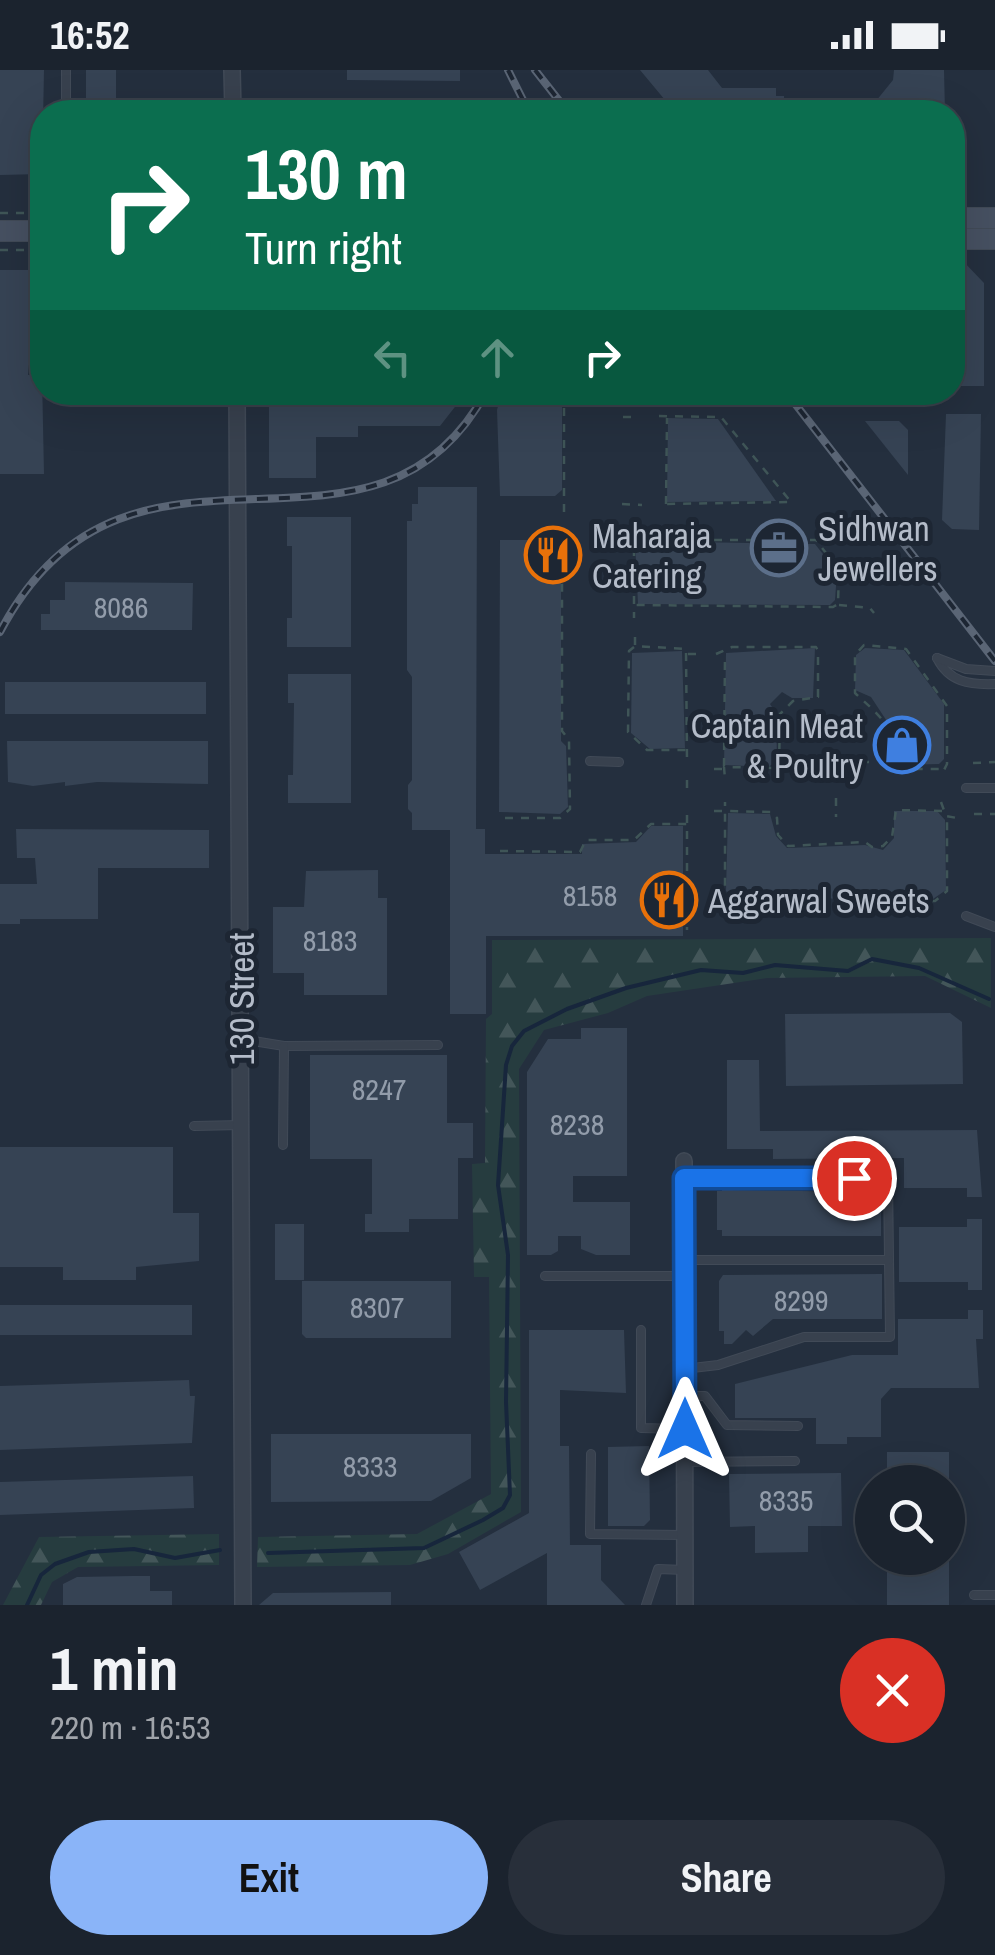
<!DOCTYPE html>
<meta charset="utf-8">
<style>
body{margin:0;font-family:"Archivo Narrow",sans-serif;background:#282f3a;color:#f1f3f6;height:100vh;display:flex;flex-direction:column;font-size:38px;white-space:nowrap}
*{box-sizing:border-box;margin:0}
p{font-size:32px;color:#a0a4aa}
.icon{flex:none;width:55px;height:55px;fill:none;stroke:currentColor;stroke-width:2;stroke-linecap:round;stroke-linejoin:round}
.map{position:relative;height:1535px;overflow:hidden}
.details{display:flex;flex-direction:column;background:#1b232e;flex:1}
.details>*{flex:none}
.banner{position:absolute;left:30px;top:30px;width:935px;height:305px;border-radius:40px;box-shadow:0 10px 40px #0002,0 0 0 2px #39404a;background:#0b6e4f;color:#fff;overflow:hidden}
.controls{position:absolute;left:855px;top:1395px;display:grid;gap:20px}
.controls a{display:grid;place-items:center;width:110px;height:110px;border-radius:50%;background:#1b232e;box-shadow:0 10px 40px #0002,0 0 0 2px #39404a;font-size:50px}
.pin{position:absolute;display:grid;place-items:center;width:85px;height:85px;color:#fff;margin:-42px;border:5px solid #fff;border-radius:50%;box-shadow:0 2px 10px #0007}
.me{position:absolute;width:110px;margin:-55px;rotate:0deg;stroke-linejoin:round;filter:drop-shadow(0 0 8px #0008)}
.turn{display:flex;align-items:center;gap:35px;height:210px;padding:0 50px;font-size:45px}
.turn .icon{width:130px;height:130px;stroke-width:2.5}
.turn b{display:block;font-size:70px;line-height:85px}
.lanes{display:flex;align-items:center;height:95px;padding:0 50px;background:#0003;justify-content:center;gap:50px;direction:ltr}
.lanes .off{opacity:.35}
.round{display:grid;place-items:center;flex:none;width:105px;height:105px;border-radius:52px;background:#282f3a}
.summary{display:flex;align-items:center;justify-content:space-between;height:170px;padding:0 50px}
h1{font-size:60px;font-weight:700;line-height:75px}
.primary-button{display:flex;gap:20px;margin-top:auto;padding:20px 50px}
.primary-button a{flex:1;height:115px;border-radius:60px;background:#8ab4f8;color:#111;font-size:40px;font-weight:700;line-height:115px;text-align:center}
.primary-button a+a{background:#282f3a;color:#f1f3f6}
.status{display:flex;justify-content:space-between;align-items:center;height:70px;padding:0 50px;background:#1b232e;direction:ltr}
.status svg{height:28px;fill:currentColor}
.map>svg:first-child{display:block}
.forest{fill:url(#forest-firs)}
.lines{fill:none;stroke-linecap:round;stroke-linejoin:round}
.stream{stroke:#17263c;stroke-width:4}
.building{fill:#364354}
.lane-casing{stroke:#414a57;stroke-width:10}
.street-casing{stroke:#414a57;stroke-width:18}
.secondary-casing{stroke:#414a57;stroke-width:22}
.path{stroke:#3f5557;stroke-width:2.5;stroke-dasharray:8 8;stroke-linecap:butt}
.lane{stroke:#38414e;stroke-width:8}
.street{stroke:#38414e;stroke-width:15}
.secondary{stroke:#465061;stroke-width:20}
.rail-casing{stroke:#5a6575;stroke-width:8}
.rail{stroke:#1d2633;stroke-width:4;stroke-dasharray:11;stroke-linecap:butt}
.route-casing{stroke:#114b97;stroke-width:25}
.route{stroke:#1a73e8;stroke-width:18}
.labels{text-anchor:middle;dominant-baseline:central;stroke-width:10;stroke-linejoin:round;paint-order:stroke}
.number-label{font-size:30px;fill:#929caa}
.poi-label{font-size:35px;fill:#b4bcc9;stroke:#1d2633;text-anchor:start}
.street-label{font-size:35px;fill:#b4bcc9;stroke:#1d2633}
</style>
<div class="status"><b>16:52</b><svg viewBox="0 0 49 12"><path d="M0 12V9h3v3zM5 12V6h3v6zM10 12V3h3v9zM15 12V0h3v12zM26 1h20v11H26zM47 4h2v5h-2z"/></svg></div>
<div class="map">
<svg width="995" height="1535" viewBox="0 0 995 1535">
<defs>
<pattern id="forest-firs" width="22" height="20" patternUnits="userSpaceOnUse" patternTransform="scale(2.5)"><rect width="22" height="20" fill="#263c3f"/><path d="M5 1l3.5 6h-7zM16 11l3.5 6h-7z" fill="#435659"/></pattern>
</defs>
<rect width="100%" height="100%" fill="#242f3e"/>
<!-- forest -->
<g class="forest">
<path d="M991,868V938L925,906L767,908L647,926L608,943L544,960L519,999L521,1442L448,1484L410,1495L257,1497L258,1467L417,1464L491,1424L489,1207H474L472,1094L485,1093L486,949L492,944V870Z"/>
<path d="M219,1464V1495L78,1497L52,1512L41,1535H3L39,1467Z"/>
</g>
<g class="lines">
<!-- stream -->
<g class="stream">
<path d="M268,1483L424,1478L483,1450L503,1438L510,1425L506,1332L508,1185L498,1115L506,995L512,976L524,961L567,939L626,918L701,900L743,903L775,895L848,901L872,889L919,898L989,929"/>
<path d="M27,1535L41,1505L55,1494L89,1482L134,1479L175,1488L220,1480"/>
</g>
</g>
<!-- building -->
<g class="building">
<path d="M0,0H44L42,104L0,105Z"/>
<rect x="86" y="0" width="30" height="42"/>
<path d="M347,0H460V11L347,10Z"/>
<path d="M640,0H708L722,18H776V26H784V42H675Z"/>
<path d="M894,0H944L945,42H839L837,31H876L893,10Z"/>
<path d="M349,28V42H261V29Z"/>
<path d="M952,189H961L984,213V316H952Z"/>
<path d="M0,200H28V305H42L44,404H0Z"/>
<path d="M269,322H458V333L440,356H358V367H316V408H269Z"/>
<path d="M502,322H562V420L555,426H500L497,340Z"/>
<path d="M946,344H981L979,460L952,459L942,450Z"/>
<path d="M668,348L718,349L776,431L667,432Z"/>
<path d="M865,351H899L908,360V405Z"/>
<path d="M418,417H477L476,759H485V784H582V774L636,772L651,756H683V866H486V944H450V760H412V743L408,739V715L412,710V607L407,600V451H412V434H418Z"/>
<path d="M287,447H351V577H287V548H292V476H287Z"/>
<path d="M500,470H561V671L566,676L568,737L560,744L499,742Z"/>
<path d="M635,471L815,474L837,502L835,530L830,535L638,534Z"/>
<path d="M65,512L193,513L192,560H41V544H50V530H65Z"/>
<path d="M815,578L813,628H792L782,622L770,634L776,643L777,689L769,697L724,695L726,583Z"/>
<path d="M865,578L904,580L944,634V689L939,694L899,695L894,662L871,627L855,620L856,585Z"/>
<path d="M682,581L685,678L650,679L631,663L632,583Z"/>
<path d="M288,604H351V733H288V705H293L294,633H288Z"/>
<rect x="5" y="612" width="201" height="32"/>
<path d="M7,671H208V714L97,712L65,716V712L33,716L8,712Z"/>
<path d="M894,741H937L945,750L946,820L933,829L734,828L726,821L728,743L770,744L776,766L787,778L865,775L883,780L894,768Z"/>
<path d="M16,759L209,760V798H98V849H20V854H0V814H37L35,788H17Z"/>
<path d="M378,800V828H387V925H304V903H273V837H304L306,801Z"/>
<path d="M950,943L962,952L963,1014L786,1016L785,944Z"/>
<path d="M581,958H627V1106H573V1132H630V1185H596L581,1179V1166H558V1181L551,1185H527V1002L548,969H581Z"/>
<path d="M310,985H447V1053H473V1088H458V1149H409V1162H365V1144H372V1089H310Z"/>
<path d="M727,990H759L760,1061L977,1060L982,1127H967V1118H904V1088L773,1089V1079H727Z"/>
<path d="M0,1077H173V1143H199V1191L136,1197V1210H63V1197H0Z"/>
<path d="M722,1116H731V1120L881,1122V1166H722V1160H717V1121H722Z"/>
<path d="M967,1149H982V1220H968V1212H899V1157H967Z"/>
<rect x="275" y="1154" width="29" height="56"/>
<path d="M882,1204V1249H773L753,1266L746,1260L732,1274H724V1261H719V1211L723,1205Z"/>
<path d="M302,1211H451V1268H306L302,1264Z"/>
<rect x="0" y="1235" width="192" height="30"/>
<path d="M968,1240H983V1269H976L979,1318H891L881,1329V1367H847V1374H816V1348H735V1314L852,1285H898V1249H968Z"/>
<path d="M529,1260H624L626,1323L560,1320V1376H569L570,1475H601V1510L625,1535H547V1483L480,1520L459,1482L529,1443Z"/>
<path d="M189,1310L190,1326H195L192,1373L0,1380V1316Z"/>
<path d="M271,1364H471V1408L431,1431L271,1432Z"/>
<path d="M649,1376L650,1450L644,1456H608V1377Z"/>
<rect x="887" y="1382" width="62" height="30"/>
<path d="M841,1403L842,1456H808V1482L755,1483V1456L730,1457L729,1404Z"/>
<path d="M193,1406L194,1438L0,1445V1412Z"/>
<rect x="887" y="1488" width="62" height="47"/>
<path d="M132,1506H150V1521H172V1535H63V1514L77,1507Z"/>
<path d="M391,1522V1535H259L273,1523Z"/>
</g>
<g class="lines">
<!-- lane casing -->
<g class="lane-casing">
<g id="lane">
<path d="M66,0V42"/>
<path d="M937,588C949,612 969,615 995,614"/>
<path d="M937,588L966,599L995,601"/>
<path d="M590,691L619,692"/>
<path d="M966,718H995"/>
<path d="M966,846L995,857"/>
<path d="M241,969L284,976L438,975"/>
<path d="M194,1056L241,1055"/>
<path d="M283,1075L284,976"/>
<path d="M684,1108H888L890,1267H804L718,1295L684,1299"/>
<path d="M684,1190H889"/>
<path d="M545,1206H684"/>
<path d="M641,1260V1358L685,1359"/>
<path d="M685,1326H705L727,1355L798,1356"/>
<path d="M591,1384L590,1464L685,1465"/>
<path d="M685,1392L795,1391"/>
<path d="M974,1525H995"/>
<path d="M646,1535L658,1499L685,1500"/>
</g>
</g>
<!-- street casing -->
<g class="street-casing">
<g id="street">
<path d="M232,0L233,42"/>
<path d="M237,322L243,1535"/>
<path d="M684,1091L685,1535"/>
</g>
</g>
<!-- secondary casing -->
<g class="secondary-casing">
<g id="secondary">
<path d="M952,148H995"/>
<path d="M0,161H42"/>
<path d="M952,169H995"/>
</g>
</g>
<!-- path -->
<g class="path">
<path d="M0,143H42"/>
<path d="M0,180H42"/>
<path d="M659,346L721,347L791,432L660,434"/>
<path d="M623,347H634"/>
<path d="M622,434L642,435"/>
<path d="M666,434L667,348"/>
<path d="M564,442V322"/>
<path d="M634,462V548"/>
<path d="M634,470H816L839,500L838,534L833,537L634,535"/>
<path d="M839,535L870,538L874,543"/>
<path d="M635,567V576L686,579L687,691"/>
<path d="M634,577L629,581L628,662L647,680H686"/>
<path d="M688,584H697"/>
<path d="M716,584L732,577H816L818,581V627L793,631L780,644L779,698L724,697L725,709"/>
<path d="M884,693L897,699H939"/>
<path d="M893,693C899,658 876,643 855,623V585L864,575L906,579L947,636V694L941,706"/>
<path d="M973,693L995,692"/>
<path d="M724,696L725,584"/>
<path d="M714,699H723"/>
<path d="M804,699H843L849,692H869"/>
<path d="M687,710V726"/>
<path d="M836,728V747"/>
<path d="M941,732L946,746L957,748"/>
<path d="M714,741H725V732"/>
<path d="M942,741L896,740L892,767L883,776L872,777L865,772L788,776L778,765L777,748L771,742L725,741V822L735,831H935L947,821V746"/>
<path d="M974,744H995"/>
<path d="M687,745V860"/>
<path d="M505,748H560L570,739L569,670L562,661V469L558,468V462"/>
<path d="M500,781L580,782L586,770H634L651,754H687"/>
</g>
<!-- lane -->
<use href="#lane" class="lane"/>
<!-- street -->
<use href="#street" class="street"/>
<!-- secondary -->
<use href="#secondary" class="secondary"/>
<!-- rail casing -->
<g class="rail-casing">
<g id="rail">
<path d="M508,0L529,42"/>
<path d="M535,0L568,42"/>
<path d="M786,322L995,591"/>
<path d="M0,562C127,318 372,532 486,322"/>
</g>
</g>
<!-- rail -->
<use href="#rail" class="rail"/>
</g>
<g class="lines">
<!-- route casing -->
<g class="route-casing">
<path id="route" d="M685,1359L684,1108H854"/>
</g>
<!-- route -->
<use href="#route" class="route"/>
</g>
<!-- icons -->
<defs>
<g id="office-ring" transform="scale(2.875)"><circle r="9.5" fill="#1d2633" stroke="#5c6f8a" stroke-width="1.5"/><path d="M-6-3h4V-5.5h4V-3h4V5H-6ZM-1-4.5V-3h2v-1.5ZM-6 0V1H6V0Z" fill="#5c6f8a"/></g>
<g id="restaurant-ring" transform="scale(2.875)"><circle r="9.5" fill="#1d2633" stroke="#e8710a" stroke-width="1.5"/><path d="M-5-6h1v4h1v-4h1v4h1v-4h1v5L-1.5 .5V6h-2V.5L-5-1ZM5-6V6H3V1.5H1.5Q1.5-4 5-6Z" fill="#e8710a"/></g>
<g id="shop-ring" transform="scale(2.875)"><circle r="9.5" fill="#1d2633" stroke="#3f7fe0" stroke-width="1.5"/><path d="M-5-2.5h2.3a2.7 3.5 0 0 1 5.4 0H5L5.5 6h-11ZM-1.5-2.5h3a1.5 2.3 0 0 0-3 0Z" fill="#3f7fe0"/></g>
</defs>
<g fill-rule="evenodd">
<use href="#office-ring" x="779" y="478"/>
<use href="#restaurant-ring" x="553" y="485"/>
<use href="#shop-ring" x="902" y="675"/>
<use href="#restaurant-ring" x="669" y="830"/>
</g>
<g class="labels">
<!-- number labels -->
<g class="number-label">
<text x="121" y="537">8086</text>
<text x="590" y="825">8158</text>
<text x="330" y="870">8183</text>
<text x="379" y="1019">8247</text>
<text x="577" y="1054">8238</text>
<text x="801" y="1230">8299</text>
<text x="377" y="1237">8307</text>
<text x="370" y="1396">8333</text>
<text x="786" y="1430">8335</text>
</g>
<!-- poi labels -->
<g class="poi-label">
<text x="818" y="458">Sidhwan<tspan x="818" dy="40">Jewellers</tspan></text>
<text x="592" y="465">Maharaja<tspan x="592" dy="40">Catering</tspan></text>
<text x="863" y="655" text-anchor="end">Captain Meat<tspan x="863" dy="40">&amp; Poultry</tspan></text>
<text x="708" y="830">Aggarwal Sweets</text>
</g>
<!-- street labels -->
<g class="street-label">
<text transform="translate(241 929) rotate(-90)">130 Street</text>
</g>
</g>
</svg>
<div class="controls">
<a><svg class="icon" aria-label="search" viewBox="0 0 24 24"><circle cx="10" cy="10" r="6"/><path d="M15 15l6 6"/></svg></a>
</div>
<div class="pin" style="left:854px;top:1108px;background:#d93025"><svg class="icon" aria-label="arrive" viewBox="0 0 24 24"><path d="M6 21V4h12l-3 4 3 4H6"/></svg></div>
<svg class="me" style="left:685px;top:1359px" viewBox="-20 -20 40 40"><path d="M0-17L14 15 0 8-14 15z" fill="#1a73e8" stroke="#fff" stroke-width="4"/></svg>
<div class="banner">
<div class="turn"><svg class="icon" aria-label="right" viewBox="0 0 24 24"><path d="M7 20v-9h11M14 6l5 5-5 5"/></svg><div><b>130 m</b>Turn right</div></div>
<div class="lanes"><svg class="icon off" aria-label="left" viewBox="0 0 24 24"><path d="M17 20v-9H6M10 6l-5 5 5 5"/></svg><svg class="icon off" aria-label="ahead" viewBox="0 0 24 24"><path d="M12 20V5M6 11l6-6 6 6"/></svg><svg class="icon" aria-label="right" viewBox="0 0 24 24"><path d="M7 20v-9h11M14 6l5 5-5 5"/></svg></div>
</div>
</div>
<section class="details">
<div class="summary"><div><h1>1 min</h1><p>220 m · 16:53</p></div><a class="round" style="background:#d93025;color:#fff"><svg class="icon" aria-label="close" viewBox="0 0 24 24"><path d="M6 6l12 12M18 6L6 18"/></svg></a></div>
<div class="primary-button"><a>Exit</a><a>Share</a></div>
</section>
